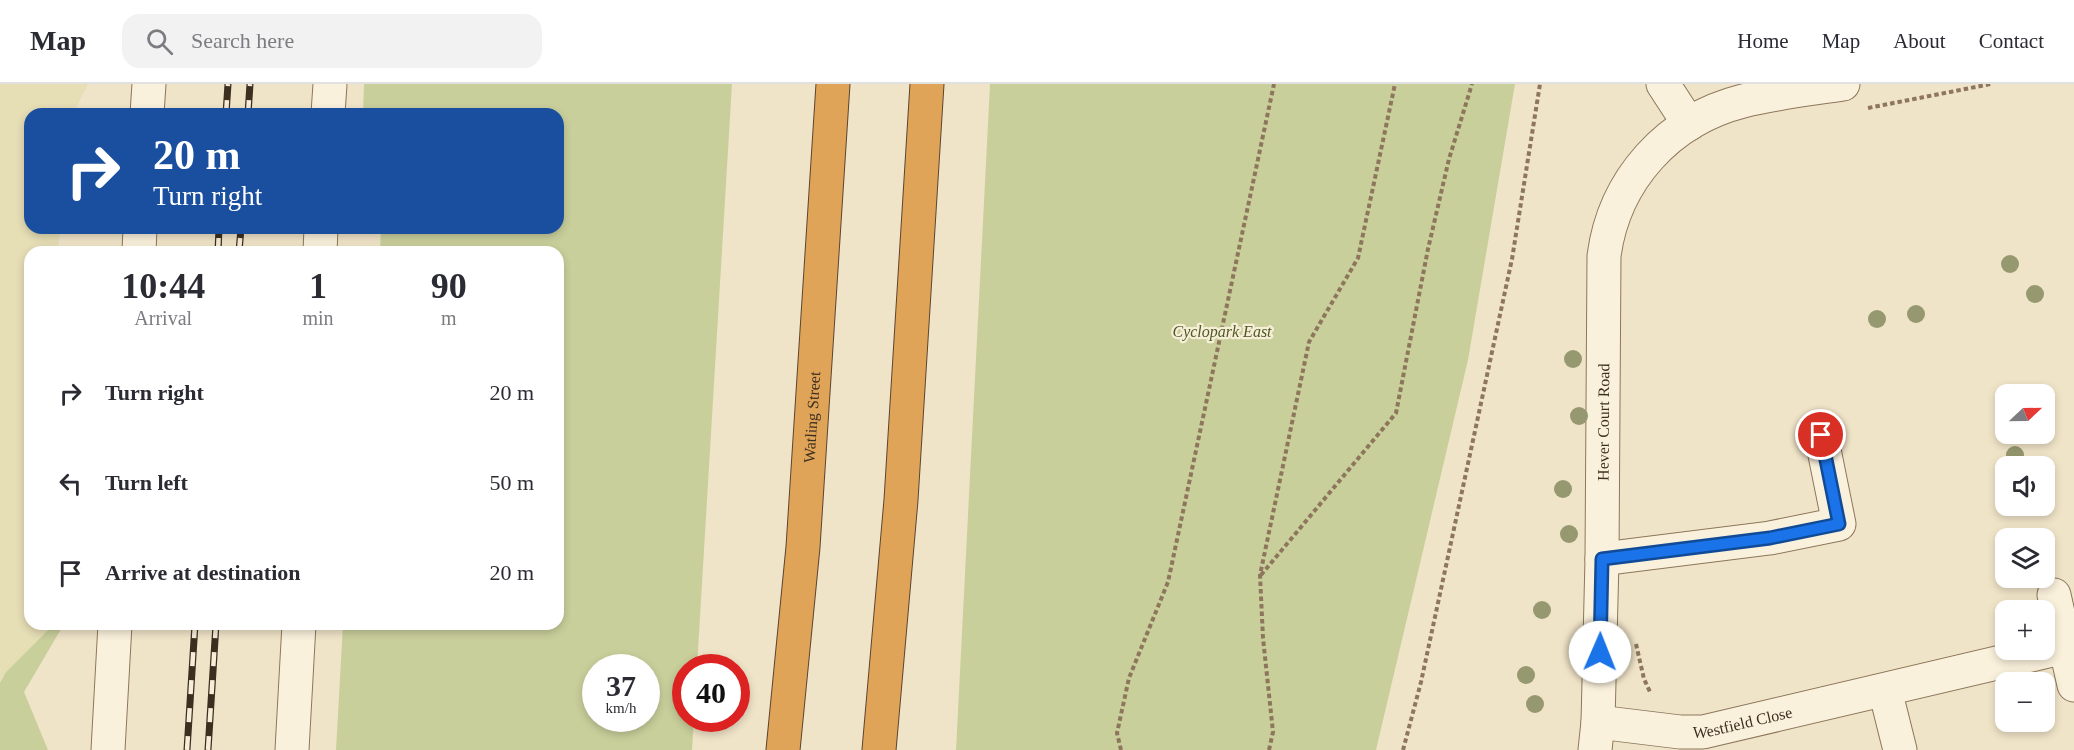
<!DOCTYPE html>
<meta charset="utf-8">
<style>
body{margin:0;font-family:"Times New Roman",serif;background:#f2f2f3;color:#2b2b33;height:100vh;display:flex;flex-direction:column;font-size:22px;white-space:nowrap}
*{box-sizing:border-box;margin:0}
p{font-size:20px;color:#7c7c81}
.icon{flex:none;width:33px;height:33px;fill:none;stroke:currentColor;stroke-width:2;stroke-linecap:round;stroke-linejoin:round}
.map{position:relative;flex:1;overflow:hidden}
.drawer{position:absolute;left:24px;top:162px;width:540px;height:384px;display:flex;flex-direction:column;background:#fff;border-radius:18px;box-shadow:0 3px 9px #0003}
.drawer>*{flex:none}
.hud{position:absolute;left:24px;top:24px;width:540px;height:126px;border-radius:18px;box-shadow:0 3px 9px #0003;background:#1a4fa0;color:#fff;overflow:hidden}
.needle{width:39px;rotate:68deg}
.buttons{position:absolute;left:1995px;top:300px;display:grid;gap:12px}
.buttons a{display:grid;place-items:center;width:60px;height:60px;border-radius:12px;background:#fff;box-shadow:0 3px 9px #0003;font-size:30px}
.speed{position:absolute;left:582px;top:570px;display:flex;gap:12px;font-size:30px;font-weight:700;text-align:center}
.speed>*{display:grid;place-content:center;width:78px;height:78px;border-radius:50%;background:#fff;box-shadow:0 3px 9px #0003;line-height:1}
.speed small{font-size:15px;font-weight:400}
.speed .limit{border:9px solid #d22;background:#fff;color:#111}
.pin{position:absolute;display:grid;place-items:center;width:51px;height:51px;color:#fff;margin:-26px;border:3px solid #fff;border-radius:50%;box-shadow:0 2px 6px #0007}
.me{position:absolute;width:66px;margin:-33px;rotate:1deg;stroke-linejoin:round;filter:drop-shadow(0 0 4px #0008)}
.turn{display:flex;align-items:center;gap:21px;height:126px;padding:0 30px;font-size:27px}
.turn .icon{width:78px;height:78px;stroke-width:2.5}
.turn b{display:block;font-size:42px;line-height:51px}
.eta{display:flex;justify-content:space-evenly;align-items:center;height:102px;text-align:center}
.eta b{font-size:36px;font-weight:600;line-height:42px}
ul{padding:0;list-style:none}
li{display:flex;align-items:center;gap:18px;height:90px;padding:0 30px}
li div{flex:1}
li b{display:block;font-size:22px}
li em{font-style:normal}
header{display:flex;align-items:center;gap:36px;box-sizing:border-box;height:84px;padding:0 30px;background:#fff;border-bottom:2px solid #e1e1e2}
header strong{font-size:28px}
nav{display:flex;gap:33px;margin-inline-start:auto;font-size:21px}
.search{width:420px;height:54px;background:#f2f2f3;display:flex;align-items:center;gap:15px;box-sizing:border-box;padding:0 21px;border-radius:18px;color:#7c7c81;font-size:22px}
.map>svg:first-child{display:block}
.farmland{fill:#e6deb5}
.green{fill:#c9cf9b;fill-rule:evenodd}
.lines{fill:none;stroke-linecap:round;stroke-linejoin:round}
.minor-casing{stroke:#8d765c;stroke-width:35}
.highway-casing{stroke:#5b4430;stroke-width:35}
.path{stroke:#8d765c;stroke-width:4;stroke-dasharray:4.5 3;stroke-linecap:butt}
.minor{stroke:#faf1dc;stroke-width:33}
.highway{stroke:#e0a458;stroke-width:33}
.rail-casing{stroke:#3d2e20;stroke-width:7}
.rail{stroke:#f7eed8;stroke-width:4.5;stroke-dasharray:14;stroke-linecap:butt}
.tree{fill:#96986f}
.route-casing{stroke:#114b97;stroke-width:15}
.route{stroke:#1a73e8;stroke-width:10}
.labels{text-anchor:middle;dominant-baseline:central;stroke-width:4.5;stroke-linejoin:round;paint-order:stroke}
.park-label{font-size:16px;font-style:italic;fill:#4d5a26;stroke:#f7eed8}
.street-label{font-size:16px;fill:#3d2e20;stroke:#f7eed8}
</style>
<header>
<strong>Map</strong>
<div class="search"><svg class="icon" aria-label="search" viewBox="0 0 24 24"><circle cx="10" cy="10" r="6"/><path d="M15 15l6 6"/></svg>Search here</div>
<nav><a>Home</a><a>Map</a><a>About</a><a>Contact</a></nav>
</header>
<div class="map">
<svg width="2074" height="666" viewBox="0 0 2074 666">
<rect width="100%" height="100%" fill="#f0e4c8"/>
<!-- farmland -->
<path class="farmland" d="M0,0H88L73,30H30V144H60L58,168H30V540H54L6,588L0,599Z"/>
<!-- green -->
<g class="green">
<path d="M364,0H732L697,583L686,584V634L694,635L692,666H336L343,540H558V168H380L381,144H558V30H363ZM596,584H646V634H596Z"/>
<path d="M990,0H1515L1468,276L1376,666H956Z"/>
<path d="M54,540H64L24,608L48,666H0V599L6,588Z"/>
</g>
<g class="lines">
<!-- minor casing -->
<g class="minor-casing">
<g id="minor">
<path d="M1663,0L1689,40"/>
<path d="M147,30L149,0"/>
<path d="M328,30L330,0"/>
<path d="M139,168L140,144"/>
<path d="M320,168L321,144"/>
<path d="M1602,475L1770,454L1839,440L1821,351"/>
<path d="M2054,511L2074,601"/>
<path d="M1885,606L1900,666"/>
<path id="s1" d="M1598,638L1680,648H1703L2065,563"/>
<path d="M108,666L115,540"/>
<path d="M292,666L299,540"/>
<path id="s2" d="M1595,666L1598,638L1602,475L1604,172C1614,96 1668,36 1743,17C1775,9 1810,5 1843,0"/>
</g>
</g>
<!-- highway casing -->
<g class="highway-casing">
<g id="highway">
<path id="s3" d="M783,666L803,463L833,0"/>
<path d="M879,666L901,416L927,0"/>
</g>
</g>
<!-- path -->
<g class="path">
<path d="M1868,24L1991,0"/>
<path d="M1261,491L1396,329L1428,165L1449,75L1472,0"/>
<path d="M1636,560L1644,595L1651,610"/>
<path d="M1121,666L1117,649L1129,594L1168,498L1274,0"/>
<path d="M1269,666L1273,648L1263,554L1260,491L1309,258L1358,174L1395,0"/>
<path d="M1403,666L1421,598L1512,175L1540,0"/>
</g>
<!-- minor -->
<use href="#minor" class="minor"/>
<!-- highway -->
<use href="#highway" class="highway"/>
<!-- rail casing -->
<g class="rail-casing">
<g id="rail">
<path d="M226,30L228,0"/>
<path d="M248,30L250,0"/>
<path d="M218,168L219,144"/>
<path d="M239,168L241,144"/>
<path d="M187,666L195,540"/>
<path d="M208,666L216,540"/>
</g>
</g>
<!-- rail -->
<use href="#rail" class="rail"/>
</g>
<!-- trees -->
<g class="tree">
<circle cx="2010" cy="180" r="9"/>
<circle cx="2035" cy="210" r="9"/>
<circle cx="1916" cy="230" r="9"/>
<circle cx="1877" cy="235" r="9"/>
<circle cx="1573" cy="275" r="9"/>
<circle cx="1579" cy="332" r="9"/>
<circle cx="2015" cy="371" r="9"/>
<circle cx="1563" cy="405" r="9"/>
<circle cx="1569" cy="450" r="9"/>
<circle cx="1542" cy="526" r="9"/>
<circle cx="1526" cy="591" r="9"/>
<circle cx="1535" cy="620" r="9"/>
</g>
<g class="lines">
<!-- route casing -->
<g class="route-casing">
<path id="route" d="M1600,568L1602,475L1770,454L1839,440L1821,351"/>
</g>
<!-- route -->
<use href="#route" class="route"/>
</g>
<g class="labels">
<!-- park labels -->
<g class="park-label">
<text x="1222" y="247">Cyclopark East</text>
</g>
<!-- street labels -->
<g class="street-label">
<text stroke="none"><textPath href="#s3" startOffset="334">Watling Street</textPath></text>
<text stroke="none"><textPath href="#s2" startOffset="328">Hever Court Road</textPath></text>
<text stroke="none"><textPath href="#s1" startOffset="146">Westfield Close</textPath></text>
</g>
</g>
</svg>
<div class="buttons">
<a><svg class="needle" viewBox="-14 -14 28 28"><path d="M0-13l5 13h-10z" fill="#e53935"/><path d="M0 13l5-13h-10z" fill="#7c7c81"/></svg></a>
<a><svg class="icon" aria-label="sound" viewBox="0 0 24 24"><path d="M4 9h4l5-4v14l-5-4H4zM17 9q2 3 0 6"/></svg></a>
<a><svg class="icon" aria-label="layers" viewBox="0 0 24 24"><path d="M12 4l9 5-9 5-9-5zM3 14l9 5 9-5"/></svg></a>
<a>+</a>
<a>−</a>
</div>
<div class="speed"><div>37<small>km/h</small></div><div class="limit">40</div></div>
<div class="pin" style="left:1821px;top:351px;background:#d93025"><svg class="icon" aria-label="arrive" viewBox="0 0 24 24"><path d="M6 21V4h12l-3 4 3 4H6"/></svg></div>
<svg class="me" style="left:1600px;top:568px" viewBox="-20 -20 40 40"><circle r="19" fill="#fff"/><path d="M0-13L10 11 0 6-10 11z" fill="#1a73e8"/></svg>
<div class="hud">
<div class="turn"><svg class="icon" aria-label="right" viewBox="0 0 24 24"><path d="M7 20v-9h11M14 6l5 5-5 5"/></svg><div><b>20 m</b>Turn right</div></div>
</div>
<section class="drawer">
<div class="eta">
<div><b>10:44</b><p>Arrival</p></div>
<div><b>1</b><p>min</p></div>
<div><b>90</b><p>m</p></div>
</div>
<ul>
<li><svg class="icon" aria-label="right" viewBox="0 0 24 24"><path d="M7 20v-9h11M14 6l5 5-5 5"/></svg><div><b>Turn right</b></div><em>20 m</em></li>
<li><svg class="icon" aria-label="left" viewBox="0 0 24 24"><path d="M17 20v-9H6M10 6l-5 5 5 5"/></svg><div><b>Turn left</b></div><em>50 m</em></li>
<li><svg class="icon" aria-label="arrive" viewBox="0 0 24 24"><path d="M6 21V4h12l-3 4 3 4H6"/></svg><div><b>Arrive at destination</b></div><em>20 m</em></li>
</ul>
</section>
</div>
